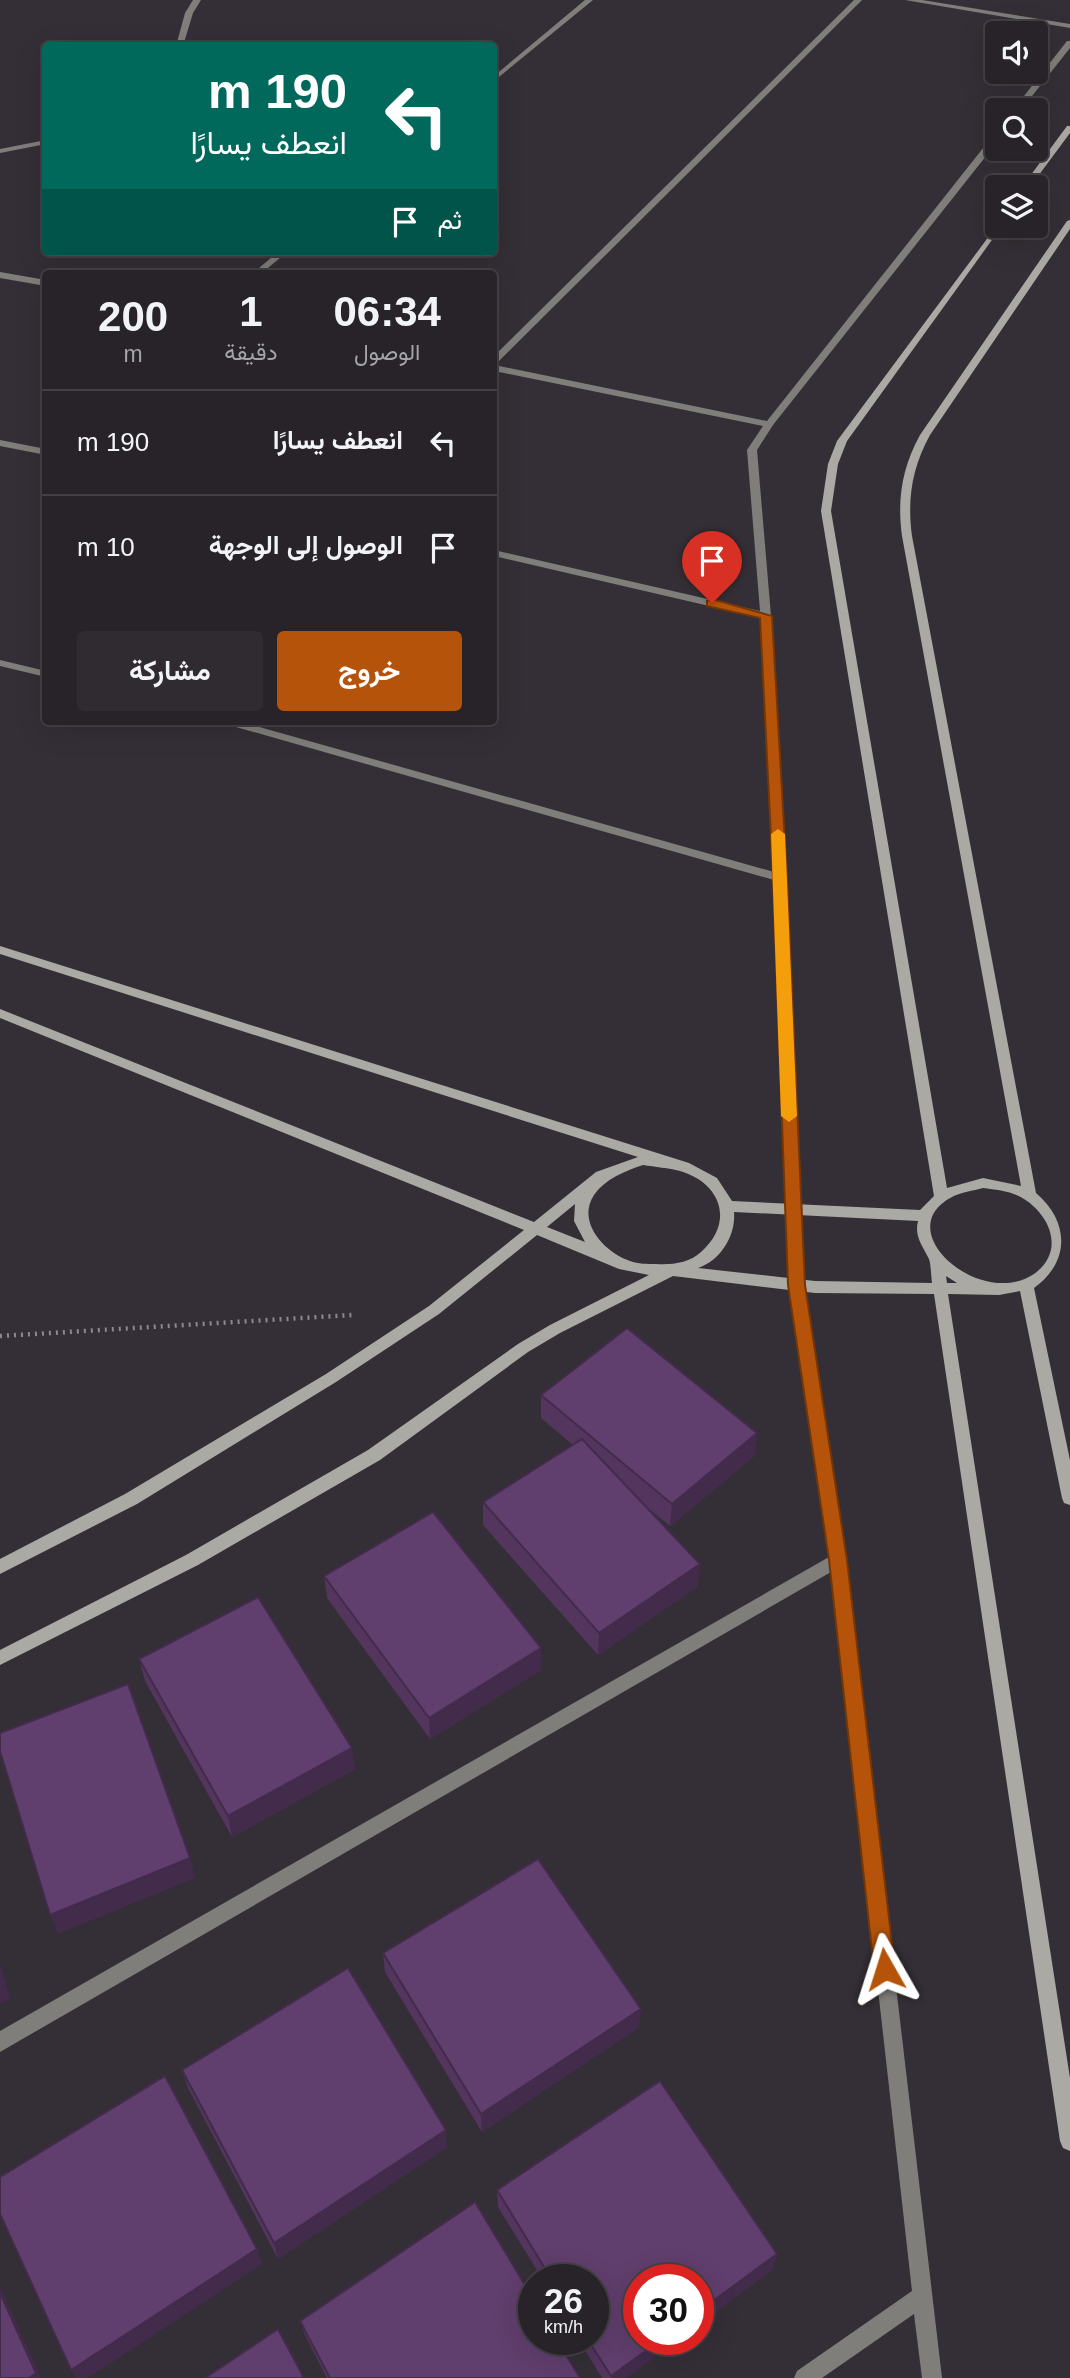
<!DOCTYPE html>
<html lang="ar">
<meta charset="utf-8">
<style>
body{margin:0;font-family:Helvetica,Vazirmatn,sans-serif;background:#2f2b30;color:#f1f3f6;direction:rtl;height:100vh;display:flex;flex-direction:column;font-size:26px;white-space:nowrap}
*{box-sizing:border-box;margin:0}
p{font-size:23px;color:#a4a4a8}
.icon{flex:none;width:38px;height:38px;fill:none;stroke:currentColor;stroke-width:2;stroke-linecap:round;stroke-linejoin:round}
.map{position:relative;flex:1;overflow:hidden;direction:ltr}
.sheet{position:absolute;left:42px;top:270px;width:455px;height:455px;display:flex;flex-direction:column;background:#272328;border-radius:7px;box-shadow:0 7px 28px #0002,0 0 0 2px #434045;direction:rtl}
.sheet>*{flex:none}
.top-card{position:absolute;left:42px;top:42px;width:455px;height:214px;border-radius:7px;box-shadow:0 7px 28px #0002,0 0 0 2px #434045;direction:rtl;background:#00695c;color:#fff;overflow:hidden}
.fabs{position:absolute;left:985px;top:21px;display:grid;gap:14px}
.fabs a{display:grid;place-items:center;width:63px;height:63px;border-radius:7px;background:#272328;box-shadow:0 7px 28px #0002,0 0 0 2px #434045;font-size:35px}
.speed{position:absolute;left:518px;top:2264px;display:flex;gap:14px;font-size:35px;font-weight:700;text-align:center}
.speed>*{display:grid;place-content:center;width:91px;height:91px;border-radius:50%;background:#272328;box-shadow:0 7px 28px #0002,0 0 0 2px #434045;line-height:1}
.speed small{font-size:18px;font-weight:400}
.speed .limit{border:10px solid #d22;background:#fff;color:#111}
.pin{position:absolute;display:grid;place-items:center;width:60px;height:60px;color:#fff;margin:-72px -30px;border-radius:50% 50% 50% 0;rotate:-45deg;box-shadow:0 0 7px #0007}
.pin .icon{rotate:45deg}
.me{position:absolute;width:77px;margin:-38px;rotate:354deg;stroke-linejoin:round;filter:drop-shadow(0 0 5px #0008)}
.turn{display:flex;align-items:center;gap:24px;height:147px;padding:0 35px;font-size:32px}
.turn .icon{width:91px;height:91px;stroke-width:2.5}
.turn b{display:block;font-size:49px;line-height:60px}
.then{display:flex;align-items:center;height:66px;padding:0 35px;background:#0003;gap:14px;font-size:26px}
.eta{display:flex;justify-content:space-evenly;align-items:center;height:119px;text-align:center}
.eta b{font-size:42px;font-weight:700;line-height:49px}
.action{display:flex;gap:14px;margin-top:auto;padding:14px 35px}
.action a{flex:1;height:80px;border-radius:7px;background:#b45309;color:#fff;font-size:28px;font-weight:700;line-height:80px;text-align:center}
.action a+a{background:#2f2b30;color:#f1f3f6}
ul{padding:0;list-style:none}
li{display:flex;align-items:center;gap:21px;height:105px;padding:0 35px;border-top:2px solid #434045}
li div{flex:1}
li b{display:block;font-size:26px}
li em{font-style:normal}
.map>svg:first-child{display:block}
.lines{fill:none;stroke-linecap:round;stroke-linejoin:round}
.path{stroke:#8c888d;stroke-width:4.5;stroke-dasharray:2 5;stroke-linecap:butt}
.street{fill:#7f7e7a;fill-rule:evenodd}
.secondary{fill:#aba9a3;fill-rule:evenodd}
.wall{fill:#53355e}
.shaded-wall{fill:#432b4c}
.building{fill:#603e6d;stroke:#432b4c;stroke-width:2}
.route{fill:#b45309;stroke:#753606;stroke-width:2}
.slow{fill:#f59e0b}
</style>
<div class="map">
<svg width="1070" height="2378" viewBox="0 0 1070 2378">
<rect width="100%" height="100%" fill="#342f36"/>
<g class="lines">
<!-- path -->
<path class="path" d="M0,1336L352,1315"/>
<!-- street -->
<g class="street">
<path d="M193,0H201L193,13L183,46H176L185,13Z"/>
<path d="M585,0H593L494,81V76Z"/>
<path d="M854,0H862L497,363L494,364V356Z"/>
<path d="M905,0H922L1070,24V28Z"/>
<path d="M1067,41H1070V48L1021,110H1013Z"/>
<path d="M995,133H998V141L773,425L757,450L771,616L786,878L803,1285L846,1560L942,2378H922L914,2314L822,2378H794L797,2371L912,2291L831,1572L0,2052V2031L829,1557L789,1285L774,880L222,723L220,721H238L774,872L761,618L494,556V550L760,611L747,450L763,426L494,371V365L767,421Z"/>
<path d="M46,140V144L0,153V149Z"/>
<path d="M278,252H287L262,273H253Z"/>
<path d="M0,272L46,280V286L0,278Z"/>
<path d="M0,440L46,449V455L0,446Z"/>
<path d="M0,660L46,671V677L0,666Z"/>
</g>
<!-- secondary -->
<g class="secondary">
<path d="M1067,126H1070V133L1030,187H1022Z"/>
<path d="M1070,220V229L930,435C912,468 907,499 912,536L1036,1193C1070,1222 1070,1262 1034,1288L1070,1460V1505L1064,1503L1062,1498L1020,1291L999,1295L948,1294L1070,2078V2151L1063,2148L1060,2141L934,1294L815,1293L673,1276L560,1333L528,1352L380,1460L198,1565L0,1665V1650L186,1555L368,1450L518,1344L550,1325L649,1275L619,1269L537,1235L439,1314L336,1382L137,1504L0,1574V1559L125,1494L326,1374L429,1306L524,1230L0,1018V1009L534,1222L596,1172L638,1157L0,954V946L689,1163L717,1178L732,1201L920,1210L934,1196L821,511L828,464L837,441L998,224V226H1002L847,441L838,464L831,511L947,1188L983,1178L1021,1186L902,536C897,499 902,468 920,435L1067,221ZM643,1165C655,1167 669,1168 680,1171C721,1183 735,1222 701,1252C689,1263 672,1265 656,1264C647,1264 638,1264 630,1261C605,1253 576,1222 594,1195C605,1179 625,1171 643,1165ZM983,1188C997,1190 1012,1191 1024,1199C1051,1216 1065,1252 1034,1274C980,1310 888,1230 952,1197C961,1192 973,1191 983,1188ZM575,1204L574,1221L585,1242L547,1227ZM734,1212L918,1221C914,1237 923,1246 929,1259C931,1265 931,1276 932,1283L815,1281L698,1268C721,1260 736,1235 734,1212ZM946,1276L957,1283H947Z"/>
</g>
</g>
<!-- wall -->
<g class="wall">
<path d="M541,1395L757,1433L754,1456L670,1526L643,1504L698,1586L598,1655L483,1525V1502L573,1445L541,1418Z"/>
<path d="M324,1576L541,1648V1670L430,1739L327,1598Z"/>
<path d="M139,1659L355,1769L232,1837L145,1681Z"/>
<path d="M383,1953L639,2027L482,2132L385,1972Z"/>
<path d="M182,2070L447,2147L278,2259L188,2088Z"/>
<path d="M497,2190L777,2254L772,2270L626,2378H602L579,2340H593V2280H543L498,2207Z"/>
<path d="M300,2321L580,2378H327L305,2335Z"/>
</g>
<!-- shaded-wall -->
<g class="shaded-wall">
<path d="M757,1433L754,1456L670,1526L672,1504Z"/>
<path d="M700,1564L698,1586L598,1655L599,1633Z"/>
<path d="M541,1648V1670L430,1739L429,1718Z"/>
<path d="M352,1748L355,1769L232,1837L228,1816Z"/>
<path d="M190,1858L195,1878L58,1934L50,1915Z"/>
<path d="M0,1963L10,1999L0,2003Z"/>
<path d="M641,2009L639,2027L482,2132L481,2114Z"/>
<path d="M446,2130L447,2147L278,2259L274,2243Z"/>
<path d="M257,2249L262,2264L88,2378H76L71,2370Z"/>
<path d="M777,2254L772,2270L698,2325V2312Z"/>
<path d="M0,2287L41,2378H29L0,2293Z"/>
<path d="M661,2340H678L626,2378H611V2376Z"/>
</g>
<!-- building -->
<g class="building">
<path d="M627,1328L757,1433L672,1504L541,1395Z"/>
<path d="M582,1439L700,1564L599,1633L483,1502Z"/>
<path d="M433,1512L541,1648L429,1718L324,1576Z"/>
<path d="M258,1597L352,1748L228,1816L139,1659Z"/>
<path d="M128,1684L190,1858L50,1915L0,1751V1733Z"/>
<path d="M538,1859L641,2009L481,2114L383,1953Z"/>
<path d="M348,1968L446,2130L274,2243L182,2070Z"/>
<path d="M165,2076L257,2249L71,2370L0,2214V2177Z"/>
<path d="M660,2081L777,2254L698,2312V2280H639V2340H661L611,2376L588,2340H593V2280H552L497,2190Z"/>
<path d="M475,2202L534,2300V2340H557L580,2378H330L300,2321Z"/>
<path d="M0,2293L36,2373L29,2378H0Z"/>
<path d="M278,2329L304,2378H205Z"/>
</g>
<!-- route -->
<path class="route" d="M712,599L772,616L787,878L805,1285L847,1560L895,1969L892,1976L885,1979L877,1976L874,1969L829,1560L788,1285L773,878L760,618L707,606V601Z"/>
<!-- slow -->
<path class="slow" d="M778,829L785,834L797,1116L789,1122L781,1116L771,834Z"/>
</svg>
<div class="fabs">
<a><svg class="icon" aria-label="sound" viewBox="0 0 24 24"><path d="M4 9h4l5-4v14l-5-4H4zM17 9q2 3 0 6"/></svg></a>
<a><svg class="icon" aria-label="search" viewBox="0 0 24 24"><circle cx="10" cy="10" r="6"/><path d="M15 15l6 6"/></svg></a>
<a><svg class="icon" aria-label="layers" viewBox="0 0 24 24"><path d="M12 4l9 5-9 5-9-5zM3 14l9 5 9-5"/></svg></a>
</div>
<div class="speed"><div>26<small>km/h</small></div><div class="limit">30</div></div>
<div class="pin" style="left:712px;top:603px;background:#d93025"><svg class="icon" aria-label="arrive" viewBox="0 0 24 24"><path d="M6 21V4h12l-3 4 3 4H6"/></svg></div>
<svg class="me" style="left:885px;top:1969px" viewBox="-20 -20 40 40"><path d="M0-17L14 15 0 8-14 15z" fill="#b45309" stroke="#fff" stroke-width="4"/></svg>
<div class="top-card">
<div class="turn"><svg class="icon" aria-label="left" viewBox="0 0 24 24"><path d="M17 20v-9H6M10 6l-5 5 5 5"/></svg><div><b>190 m</b>انعطف يسارًا</div></div>
<div class="then">ثم<svg class="icon" aria-label="arrive" viewBox="0 0 24 24"><path d="M6 21V4h12l-3 4 3 4H6"/></svg></div>
</div>
<section class="sheet">
<div class="eta">
<div><b>06:34</b><p>الوصول</p></div>
<div><b>1</b><p>دقيقة</p></div>
<div><b>200</b><p>m</p></div>
</div>
<ul>
<li><svg class="icon" aria-label="left" viewBox="0 0 24 24"><path d="M17 20v-9H6M10 6l-5 5 5 5"/></svg><div><b>انعطف يسارًا</b></div><em>190 m</em></li>
<li><svg class="icon" aria-label="arrive" viewBox="0 0 24 24"><path d="M6 21V4h12l-3 4 3 4H6"/></svg><div><b>الوصول إلى الوجهة</b></div><em>10 m</em></li>
</ul>
<div class="action"><a>خروج</a><a>مشاركة</a></div>
</section>
</div>
